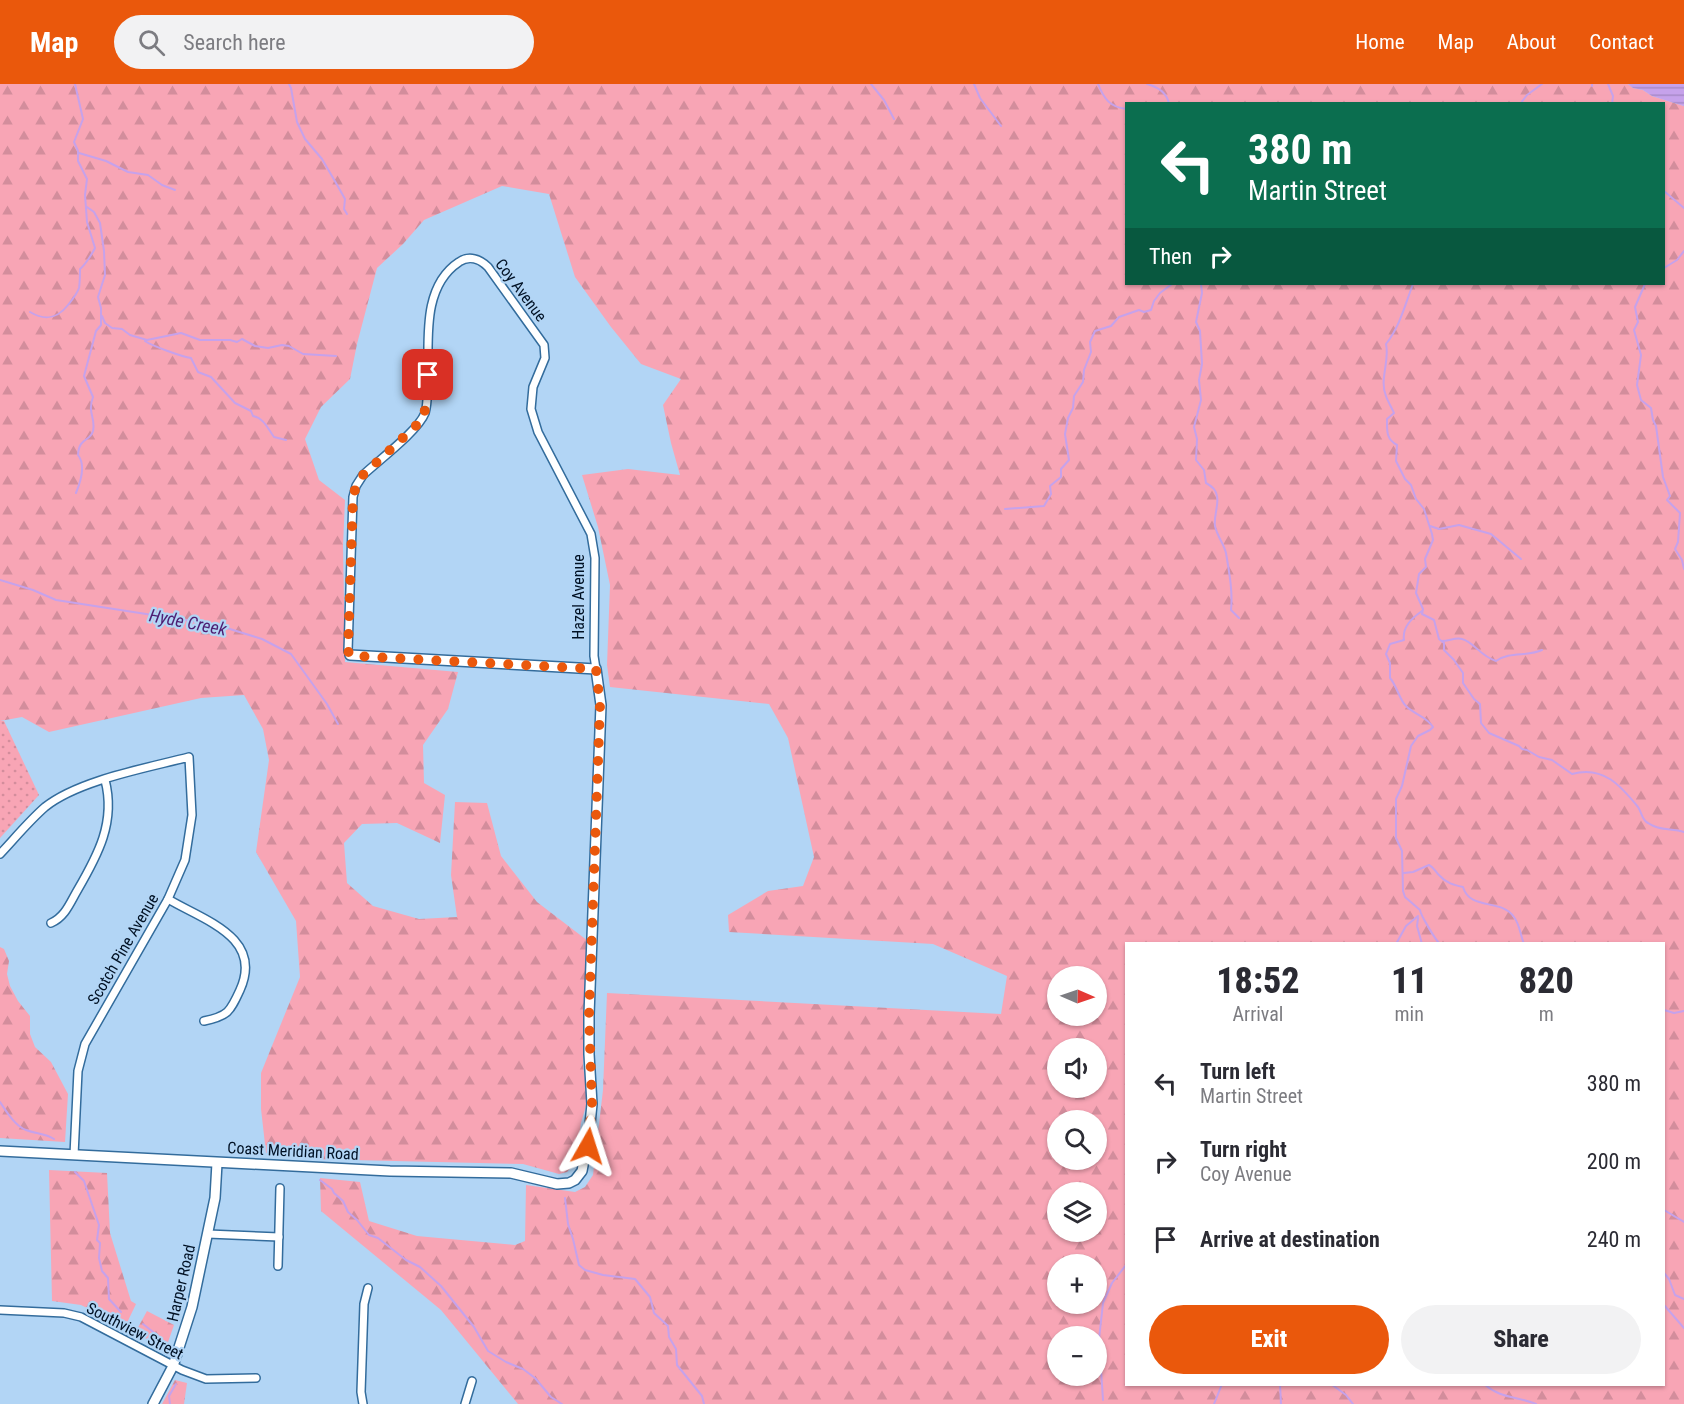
<!DOCTYPE html>
<meta charset="utf-8">
<style>
body{margin:0;font-family:"Roboto Condensed",sans-serif;background:#f2f2f3;color:#2b2b33;height:100vh;display:flex;flex-direction:column;font-size:22px;white-space:nowrap}
*{box-sizing:border-box;margin:0}
p{font-size:20px;color:#7c7c81}
.icon{flex:none;width:33px;height:33px;fill:none;stroke:currentColor;stroke-width:2;stroke-linecap:round;stroke-linejoin:round}
.map{position:relative;flex:1;overflow:hidden}
.drawer{position:absolute;left:1125px;top:858px;width:540px;height:444px;display:flex;flex-direction:column;background:#fff;border-radius:0px;box-shadow:0 2px 4px #0004}
.drawer>*{flex:none}
.top-card{position:absolute;left:1125px;top:18px;width:540px;height:183px;border-radius:0px;box-shadow:0 2px 4px #0004;background:#0b6e4f;color:#fff;overflow:hidden}
.needle{width:39px;rotate:92deg}
.controls{position:absolute;left:1047px;top:882px;display:grid;gap:12px}
.controls a{display:grid;place-items:center;width:60px;height:60px;border-radius:50%;background:#fff;box-shadow:0 2px 4px #0004;font-size:30px}
.pin{position:absolute;display:grid;place-items:center;width:51px;height:51px;color:#fff;margin:-26px;border-radius:12px;box-shadow:0 3px 9px #0006}
.me{position:absolute;width:66px;margin:-33px;rotate:6deg;stroke-linejoin:round;filter:drop-shadow(0 0 4px #0008)}
.turn{display:flex;align-items:center;gap:21px;height:126px;padding:0 24px;font-size:27px}
.turn .icon{width:78px;height:78px;stroke-width:2.5}
.turn b{display:block;font-size:42px;line-height:51px}
.then{display:flex;align-items:center;height:57px;padding:0 24px;background:#0003;gap:12px;font-size:22px}
.eta{display:flex;justify-content:space-evenly;align-items:center;height:102px;text-align:center}
.eta b{font-size:36px;font-weight:800;line-height:42px}
.action{display:flex;gap:12px;margin-top:auto;padding:12px 24px}
.action a{flex:1;height:69px;border-radius:36px;background:#ea580c;color:#fff;font-size:24px;font-weight:800;line-height:69px;text-align:center}
.action a+a{background:#f2f2f3;color:#2b2b33}
ul{padding:0;list-style:none}
li{display:flex;align-items:center;gap:18px;height:78px;padding:0 24px}
li div{flex:1}
li b{display:block;font-size:22px}
li em{font-style:normal}
header{display:flex;align-items:center;gap:36px;box-sizing:border-box;height:84px;padding:0 30px;background:#ea580c;color:#fff}
header strong{font-size:28px}
nav{display:flex;gap:33px;margin-inline-start:auto;font-size:21px}
.search{width:420px;height:54px;background:#f2f2f3;display:flex;align-items:center;gap:15px;box-sizing:border-box;padding:0 21px;border-radius:33px;color:#7c7c81;font-size:22px}
.map>svg:first-child{display:block}
.grass{fill:url(#grass-dots)}
.forest{fill:url(#forest-firs);fill-rule:evenodd}
.water{fill:url(#water-rules)}
.lines{fill:none;stroke-linecap:round;stroke-linejoin:round}
.stream{stroke:#c6a2eb;stroke-width:2}
.street-casing{stroke:#336c9c;stroke-width:10}
.secondary-casing{stroke:#336c9c;stroke-width:12}
.street{stroke:#fff;stroke-width:7}
.secondary{stroke:#fff;stroke-width:9}
.route{stroke:#ea580c;stroke-width:10;stroke-dasharray:0 18}
.labels{text-anchor:middle;dominant-baseline:central;stroke-width:4.5;stroke-linejoin:round;paint-order:stroke}
.street-label{font-size:16px;fill:#001124;stroke:#b2d5f5}
.water-label{font-size:18px;font-style:italic;fill:#4e1e72;stroke:#b2d5f5}
</style>
<header>
<strong>Map</strong>
<div class="search"><svg class="icon" aria-label="search" viewBox="0 0 24 24"><circle cx="10" cy="10" r="6"/><path d="M15 15l6 6"/></svg>Search here</div>
<nav><a>Home</a><a>Map</a><a>About</a><a>Contact</a></nav>
</header>
<div class="map">
<svg width="1684" height="1320" viewBox="0 0 1684 1320">
<defs>
<pattern id="grass-dots" width="8" height="8" patternUnits="userSpaceOnUse" patternTransform="scale(1.5)"><rect width="8" height="8" fill="#f8a5b5"/><path d="M2 2h.1M6 6h.1" fill="none" stroke="#d38d9c" stroke-width="1.8" stroke-linecap="round"/></pattern>
<pattern id="forest-firs" width="22" height="20" patternUnits="userSpaceOnUse" patternTransform="scale(1.5)"><rect width="22" height="20" fill="#f8a5b5"/><path d="M5 1l3.5 6h-7zM16 11l3.5 6h-7z" fill="#d38d9c"/></pattern>
<pattern id="water-rules" width="6" height="5" patternUnits="userSpaceOnUse" patternTransform="scale(1.5)"><rect width="6" height="5" fill="#c6a2eb"/><path d="M0 2.5h6" fill="none" stroke="#a88ac9"/></pattern>
</defs>
<rect width="100%" height="100%" fill="#b2d5f5"/>
<!-- grass -->
<path class="grass" d="M0,637H4L39,711L0,754Z"/>
<!-- forest -->
<g class="forest">
<path d="M0,0H1628L1633,4L1643,6L1652,12L1684,22V1320H518L441,1226L321,1127L320,1094L360,1098L369,1137L417,1152L515,1161L525,1157L526,1101L575,1108L585,1103L593,1091L603,1006L607,909L1001,930L1007,892L933,860L729,848L728,831L768,807L803,802L814,773L788,654L769,620L610,603L607,581L610,501L598,443L582,391L628,385L680,391L671,359L663,321L681,295L641,280L611,243L575,193L549,110L502,102L424,136L403,160L377,184L357,260L350,295L321,323L305,355L319,396L345,416L343,462L345,578L458,588L448,625L423,661L424,699L445,711L440,759L397,739L362,740L344,759L347,799L373,822L419,835L457,833L451,791L455,718L487,719L501,772L537,818L588,857L583,982L588,1015L581,1039L575,1079L567,1088L559,1090L523,1080L310,1075L266,1069L261,1025V989L300,893L296,837L256,768L269,676L263,645L244,611L201,614L49,648L22,633L0,637ZM1126,20H1664V200H1126ZM1126,860H1664V1300H1126ZM1058,892H1096V932H1058ZM1058,964H1096V1004H1058ZM1058,1036H1096V1076H1058ZM1058,1108H1096V1148H1058ZM1058,1180H1096V1220H1058ZM1058,1252H1096V1292H1058Z"/>
<path d="M0,863L4,865L9,877L7,890L10,902L18,917L30,932V950L35,963L51,978L68,1010L65,1058L0,1054Z"/>
<path d="M49,1086L107,1089L110,1149L131,1217L136,1220L125,1243L81,1221L52,1217Z"/>
<path d="M147,1227L174,1241L167,1261L163,1263L135,1249Z"/>
<path d="M175,1296L187,1299L184,1320H162Z"/>
</g>
<!-- water -->
<path class="water" d="M1628,0H1684V22L1652,12L1643,6L1633,4Z"/>
<g class="lines">
<!-- stream -->
<g class="stream">
<path d="M289,0L291,4L297,38L305,55L322,75L336,99L345,115L344,125L347,130"/>
<path d="M871,0L884,16L894,35"/>
<path d="M974,0L980,14L1001,42"/>
<path d="M1098,0C1104,15 1110,23 1126,25"/>
<path d="M1147,0C1158,3 1167,8 1169,20"/>
<path d="M1592,0V2"/>
<path d="M1608,0L1613,12L1612,20"/>
<path d="M1520,20L1527,11L1542,0"/>
<path d="M79,69L106,77L128,88L148,91L162,101L175,106"/>
<path d="M1664,107L1684,124"/>
<path d="M1664,184L1677,176L1684,167"/>
<path d="M1201,200L1202,209L1196,238L1200,247L1202,280L1199,296L1201,316L1194,343L1197,355L1196,376L1204,386L1206,399C1208,400 1213,404 1214,405C1222,416 1213,431 1215,442C1217,452 1224,460 1226,469C1229,487 1233,508 1231,526L1239,534"/>
<path d="M1413,200C1405,221 1400,242 1386,260C1390,277 1379,296 1386,312C1388,318 1392,324 1394,329L1387,335C1387,347 1386,355 1397,361L1396,377L1405,395L1411,401L1416,415L1424,425L1432,450L1433,456L1425,475L1426,483L1419,490L1416,509L1423,525L1422,530L1434,536L1439,555L1444,559V566L1454,576L1463,589V599L1474,615L1480,620L1481,639L1489,649L1519,662L1522,665L1527,666L1539,673L1552,676L1572,690C1603,681 1621,702 1638,723C1642,729 1642,736 1648,739C1659,747 1672,744 1684,748"/>
<path d="M1645,200L1635,223L1638,238L1634,246L1641,271L1637,301L1641,316L1651,324L1653,336L1656,342L1663,393L1670,412L1667,416L1680,429L1678,458L1675,465L1682,476L1684,485"/>
<path d="M30,228C45,237 57,235 68,221C72,216 77,210 79,204C80,198 80,191 80,185C85,181 92,170 95,164L87,138L85,111L87,95L78,77V67L74,58L83,35L75,0"/>
<path d="M102,232L105,239L112,244L122,245L130,251L147,256L181,249L200,256H230L237,258L242,255L255,262L268,264L282,261L289,262L303,270L336,272"/>
<path d="M145,257C152,262 183,273 191,274L198,288L211,293L235,319L251,327L253,332C264,334 268,345 274,353L286,356"/>
<path d="M76,409C81,397 86,381 78,371C79,353 90,358 93,347C96,334 87,329 93,313L84,292L96,247L101,241V224L98,213L105,191L104,167L100,139L94,128L87,123"/>
<path d="M1005,425L1044,422L1051,410L1050,402L1061,393V385L1069,376L1065,350L1068,334L1073,324L1074,312L1083,298L1084,286L1091,268L1090,258L1095,247L1111,242L1119,233L1139,226L1144,228L1151,226L1154,217L1160,209L1172,200"/>
<path d="M1430,442L1439,445L1459,441L1491,450L1521,475"/>
<path d="M0,496L33,506L56,516L217,541L262,555L291,570L327,620L338,640"/>
<path d="M1422,527C1412,534 1402,543 1404,556L1390,560L1386,570L1390,579V594C1397,602 1400,617 1406,622C1415,631 1426,632 1433,643L1430,646L1418,652L1411,662L1402,702L1396,715V754L1402,767L1403,807L1405,813L1420,826C1420,830 1436,857 1440,860"/>
<path d="M1442,557C1449,557 1456,553 1462,555C1474,558 1480,572 1496,577C1510,567 1527,573 1542,566"/>
<path d="M1404,789L1413,788L1429,781C1435,784 1435,788 1440,792C1446,799 1454,801 1463,803C1470,827 1501,814 1514,833C1520,841 1520,850 1524,860"/>
<path d="M1418,834L1417,842L1422,860"/>
<path d="M1396,860L1406,842L1418,832"/>
<path d="M1664,926L1674,929L1684,927"/>
<path d="M0,1018C6,1027 15,1042 26,1046C36,1050 45,1049 54,1055"/>
<path d="M75,1088L84,1097L99,1141L97,1156L100,1159L99,1174L102,1187L108,1194L109,1215L121,1228"/>
<path d="M320,1096L332,1105L334,1109L343,1117L348,1128L357,1136L369,1151L378,1154L406,1176L420,1183L441,1202L474,1243L488,1267L506,1278L523,1285L535,1294L551,1313L562,1320"/>
<path d="M565,1114L568,1140L573,1155L579,1181L585,1186L603,1191L635,1195L650,1213L654,1229L668,1242L669,1253L676,1265L677,1281L702,1312L704,1320"/>
<path d="M1664,1126L1684,1138"/>
<path d="M1664,1189L1669,1195L1675,1211L1684,1215"/>
<path d="M1664,1221L1684,1244"/>
<path d="M143,1240L162,1255"/>
<path d="M1280,1300L1281,1320"/>
<path d="M1331,1300L1346,1311L1353,1320"/>
<path d="M1484,1300C1501,1315 1517,1312 1536,1320"/>
<path d="M1103,1316L1099,1255L1103,1219L1112,1199L1126,1181"/>
<path d="M170,1320L169,1312L176,1300"/>
<path d="M1214,1320L1222,1300"/>
</g>
<!-- street casing -->
<g class="street-casing">
<g id="street">
<path d="M350,571L348,567L353,413L356,402L363,391C379,376 418,347 425,329C428,319 427,308 428,297C429,258 421,203 459,178C469,171 480,175 488,183L544,261L545,274L533,303L531,325L538,348L591,450L595,474L594,572L596,585"/>
<path d="M0,770C15,754 29,737 45,723C79,696 147,684 189,673L192,731L185,776L168,815L85,960L78,987L74,1071"/>
<path d="M168,815C203,836 264,853 240,906C230,928 228,932 204,937"/>
<path d="M51,839C65,833 70,819 77,807C98,771 116,738 105,696"/>
<path d="M208,1150L279,1153"/>
<path d="M278,1182L280,1104"/>
<path d="M0,1226L64,1229L81,1233L182,1286L206,1295L256,1294"/>
<path d="M363,1320L361,1308L364,1220L368,1204"/>
<path d="M465,1320L472,1297"/>
</g>
</g>
<!-- secondary casing -->
<g class="secondary-casing">
<g id="secondary">
<path d="M0,1067L390,1087L511,1089L557,1100L569,1099L575,1096L582,1087L589,1050L592,1020L589,970V931L601,621L596,585L350,571"/>
<path d="M153,1320L173,1282L192,1223L215,1114L217,1079"/>
</g>
</g>
<!-- street -->
<use href="#street" class="street"/>
<!-- secondary -->
<use href="#secondary" class="secondary"/>
</g>
<g class="lines">
<!-- route -->
<path class="route" d="M428,291L427,319L422,336L363,391L356,402L353,413L348,567L350,571L354,572L596,585L600,621L589,931L592,1020L588,1062"/>
</g>
<g class="labels">
<!-- street labels -->
<g class="street-label">
<text transform="translate(521 206) rotate(53)">Coy Avenue</text>
<text transform="translate(578 513) rotate(-90)">Hazel Avenue</text>
<text transform="translate(123 865) rotate(-60)">Scotch Pine Avenue</text>
<text transform="translate(293 1067) rotate(3)">Coast Meridian Road</text>
<text transform="translate(181 1199) rotate(-77)">Harper Road</text>
<text transform="translate(135 1247) rotate(27)">Southview Street</text>
</g>
<!-- water labels -->
<g class="water-label">
<text transform="translate(188 538) rotate(11)">Hyde Creek</text>
</g>
</g>
</svg>
<div class="controls">
<a><svg class="needle" viewBox="-14 -14 28 28"><path d="M0-13l5 13h-10z" fill="#e53935"/><path d="M0 13l5-13h-10z" fill="#7c7c81"/></svg></a>
<a><svg class="icon" aria-label="sound" viewBox="0 0 24 24"><path d="M4 9h4l5-4v14l-5-4H4zM17 9q2 3 0 6"/></svg></a>
<a><svg class="icon" aria-label="search" viewBox="0 0 24 24"><circle cx="10" cy="10" r="6"/><path d="M15 15l6 6"/></svg></a>
<a><svg class="icon" aria-label="layers" viewBox="0 0 24 24"><path d="M12 4l9 5-9 5-9-5zM3 14l9 5 9-5"/></svg></a>
<a>+</a>
<a>−</a>
</div>
<div class="pin" style="left:428px;top:291px;background:#d93025"><svg class="icon" aria-label="arrive" viewBox="0 0 24 24"><path d="M6 21V4h12l-3 4 3 4H6"/></svg></div>
<svg class="me" style="left:588px;top:1062px" viewBox="-20 -20 40 40"><path d="M0-17L14 15 0 8-14 15z" fill="#ea580c" stroke="#fff" stroke-width="4"/></svg>
<div class="top-card">
<div class="turn"><svg class="icon" aria-label="left" viewBox="0 0 24 24"><path d="M17 20v-9H6M10 6l-5 5 5 5"/></svg><div><b>380 m</b>Martin Street</div></div>
<div class="then">Then<svg class="icon" aria-label="right" viewBox="0 0 24 24"><path d="M7 20v-9h11M14 6l5 5-5 5"/></svg></div>
</div>
<section class="drawer">
<div class="eta">
<div><b>18:52</b><p>Arrival</p></div>
<div><b>11</b><p>min</p></div>
<div><b>820</b><p>m</p></div>
</div>
<ul>
<li><svg class="icon" aria-label="left" viewBox="0 0 24 24"><path d="M17 20v-9H6M10 6l-5 5 5 5"/></svg><div><b>Turn left</b><p>Martin Street</p></div><em>380 m</em></li>
<li><svg class="icon" aria-label="right" viewBox="0 0 24 24"><path d="M7 20v-9h11M14 6l5 5-5 5"/></svg><div><b>Turn right</b><p>Coy Avenue</p></div><em>200 m</em></li>
<li><svg class="icon" aria-label="arrive" viewBox="0 0 24 24"><path d="M6 21V4h12l-3 4 3 4H6"/></svg><div><b>Arrive at destination</b></div><em>240 m</em></li>
</ul>
<div class="action"><a>Exit</a><a>Share</a></div>
</section>
</div>
